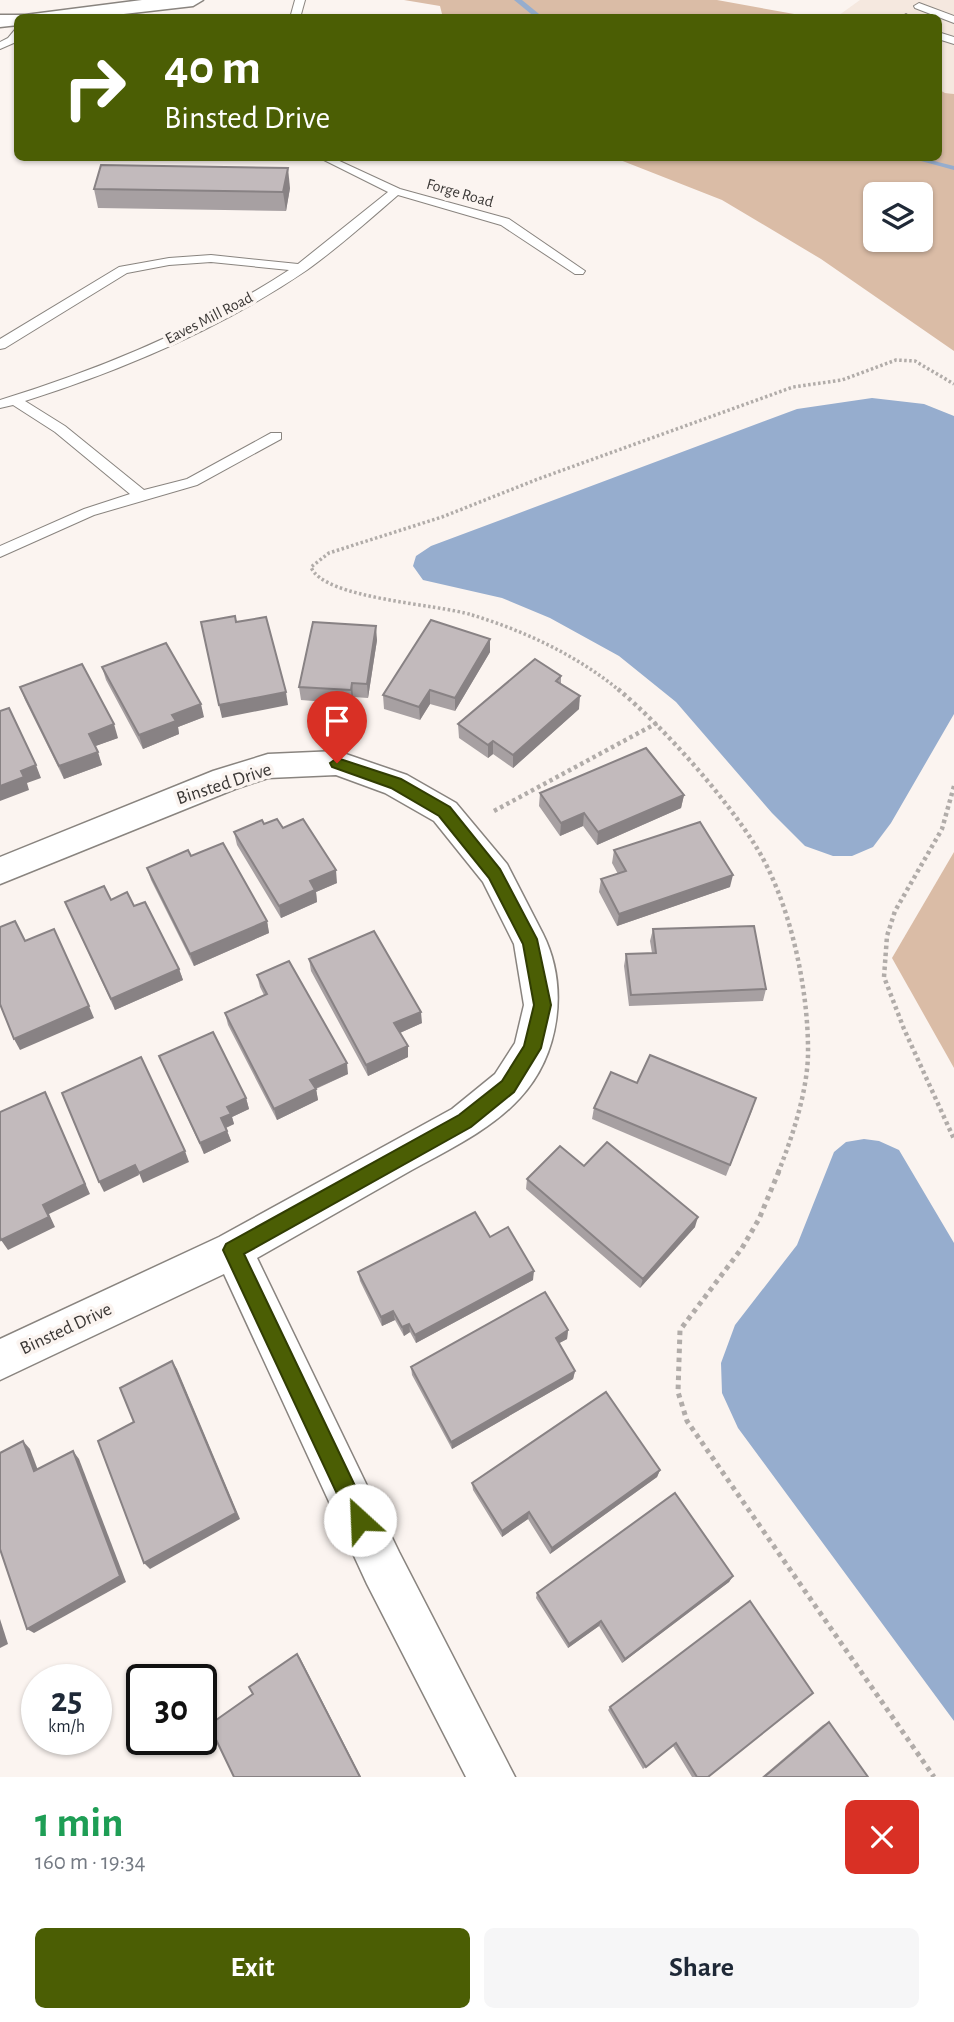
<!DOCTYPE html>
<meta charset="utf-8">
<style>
body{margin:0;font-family:"Alegreya Sans",sans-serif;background:#f6f6f7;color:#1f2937;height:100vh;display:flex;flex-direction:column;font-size:26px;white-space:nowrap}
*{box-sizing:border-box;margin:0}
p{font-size:23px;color:#747a83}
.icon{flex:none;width:38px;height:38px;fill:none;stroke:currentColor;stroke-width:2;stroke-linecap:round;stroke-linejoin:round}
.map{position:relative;height:1777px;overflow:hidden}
.drawer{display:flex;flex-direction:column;background:#fff;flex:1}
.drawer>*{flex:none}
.top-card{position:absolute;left:14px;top:14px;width:928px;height:147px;border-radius:10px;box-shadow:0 2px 5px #0004;background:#4b5e04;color:#fff;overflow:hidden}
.buttons{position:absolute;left:863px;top:182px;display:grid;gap:14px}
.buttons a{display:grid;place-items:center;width:70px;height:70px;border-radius:10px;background:#fff;box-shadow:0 2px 5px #0004;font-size:35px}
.speed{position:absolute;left:21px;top:1664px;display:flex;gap:14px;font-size:35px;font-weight:700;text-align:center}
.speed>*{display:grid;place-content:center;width:91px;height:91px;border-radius:50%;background:#fff;box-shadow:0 2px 5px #0004;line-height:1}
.speed small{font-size:18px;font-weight:400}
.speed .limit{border:4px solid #111;border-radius:10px;background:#fff;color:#111}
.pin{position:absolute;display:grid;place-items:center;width:60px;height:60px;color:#fff;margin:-72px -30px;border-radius:50% 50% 50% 0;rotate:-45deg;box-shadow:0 0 7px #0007}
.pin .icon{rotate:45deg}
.me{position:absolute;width:77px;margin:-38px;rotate:335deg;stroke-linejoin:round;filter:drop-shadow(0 0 5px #0008)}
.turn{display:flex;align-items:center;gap:24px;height:147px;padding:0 35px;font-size:32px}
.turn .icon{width:91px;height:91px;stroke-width:2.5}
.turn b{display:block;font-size:49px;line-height:60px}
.round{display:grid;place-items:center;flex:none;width:74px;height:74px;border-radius:10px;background:#f6f6f7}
.summary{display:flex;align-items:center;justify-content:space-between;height:119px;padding:0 35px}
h1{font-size:42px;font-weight:700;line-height:52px;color:#1e9e55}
.cta{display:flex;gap:14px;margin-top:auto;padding:14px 35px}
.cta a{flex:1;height:80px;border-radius:10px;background:#4b5e04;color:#fff;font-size:28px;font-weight:700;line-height:80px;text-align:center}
.cta a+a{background:#f6f6f7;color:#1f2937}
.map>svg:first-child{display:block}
.built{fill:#f5e8df}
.green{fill:#dabca6;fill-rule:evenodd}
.water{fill:#96adce}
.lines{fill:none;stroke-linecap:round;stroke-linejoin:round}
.stream{fill:#96adce;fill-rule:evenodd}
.service-casing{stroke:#89847f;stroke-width:2}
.minor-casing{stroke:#89847f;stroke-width:3}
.path-far2{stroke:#b1aca9;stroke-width:3.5;stroke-dasharray:2.5 2.5;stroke-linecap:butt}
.path-far1{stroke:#b1aca9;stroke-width:4.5;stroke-dasharray:3.5 3.5;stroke-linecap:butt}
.path{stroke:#b1aca9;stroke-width:5;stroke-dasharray:4.5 4.5;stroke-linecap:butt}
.service{fill:#fff;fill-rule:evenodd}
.minor{fill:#fff;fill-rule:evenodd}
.wall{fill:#a7a0a2}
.shaded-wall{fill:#888284}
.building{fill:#c2babc;stroke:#888284;stroke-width:2}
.route{fill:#4b5e04;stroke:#313d03;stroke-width:2}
.labels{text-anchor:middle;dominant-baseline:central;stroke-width:7;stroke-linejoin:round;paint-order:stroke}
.far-street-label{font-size:16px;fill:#3b3836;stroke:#fbf4f0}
.street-label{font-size:19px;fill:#3b3836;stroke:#fbf4f0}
</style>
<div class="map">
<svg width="954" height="1777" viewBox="0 0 954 1777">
<rect width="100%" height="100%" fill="#fbf4f0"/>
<!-- built -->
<path class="built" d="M860,0H954V94L945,93L938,89V18H835Z"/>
<!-- green -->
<g class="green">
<path d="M404,0H717L811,17L443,18L440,6Z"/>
<path d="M938,89L945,93L954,94V351L821,259L722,200L615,158H938ZM920,194V240H875V194Z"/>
<path d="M954,852V1068L892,958Z"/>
</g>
<!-- water -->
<g class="water">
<path d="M872,398L924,404L954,416V714L891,823L873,847L852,856H833L805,846L772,813L676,702L619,656L550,618L502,598L423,580L413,566L416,556L431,546L797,409Z"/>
<path d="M864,1139L879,1141L899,1150L954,1243V1721L738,1428L722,1393L721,1363L735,1325L797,1245L834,1152L846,1142Z"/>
</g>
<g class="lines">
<!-- stream -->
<g class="stream">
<path d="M514,0H522L544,18H536Z"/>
<path d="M910,158H922L954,166V170Z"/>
</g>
<!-- service casing -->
<g class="service-casing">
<g id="service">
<path d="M295,0H305L300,18H290Z"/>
<path d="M919,3L954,16V23L915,8L914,6Z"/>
<path d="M906,14L913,18L901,17Z"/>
<path d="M18,26L16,42L0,49V42L8,38Z"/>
<path d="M938,32L954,37V44L938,39Z"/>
<path d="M320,158H333L400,189L509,219L585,271L583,274H575L501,225L398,195C368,221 339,247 307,270C222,328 123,370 25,401L65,426L144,490L187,479L271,433H281V439L197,485L94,515L0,557V546L84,509L130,494L55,432L13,405L0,408V400C101,369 200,328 289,270L211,262L169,265L127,273L5,348L0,349V339L119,267L169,258L211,255L298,264L388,192Z"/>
</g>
</g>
<!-- minor casing -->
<g class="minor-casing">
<g id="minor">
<path d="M142,0H203L193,6L89,18H18V25L0,27V15H25Z"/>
<path d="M337,751L407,775L456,803L507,864L543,934C569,986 560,1055 520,1098C491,1130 448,1150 410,1171C359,1200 308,1229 257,1258L399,1552L515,1777H466L367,1584L224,1274L0,1380V1339L219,1237L452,1109L495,1074L515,1043L524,1005L514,944L483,882L434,821L385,793L336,775L268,778L235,789L0,884V857L213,771L268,754Z"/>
</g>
</g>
<!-- path-far2 -->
<path class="path-far2" d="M620,691C578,656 525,631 472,615C439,604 323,599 311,567L329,553L442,517L538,479L793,387L842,380L896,360L915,361L954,384"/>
<!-- path-far1 -->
<g class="path-far1">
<path d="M618,689C665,729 722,793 755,845C790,900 809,990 808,1055C807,1093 792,1138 778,1173"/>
<path d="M954,786L942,829L895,911L887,936L884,977L904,1029L954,1139"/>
<path d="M494,811L657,723"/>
</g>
<!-- path -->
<path class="path" d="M779,1171L759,1219L742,1248L680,1330L678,1392L687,1421L934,1777"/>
<!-- service -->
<use href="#service" class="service"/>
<!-- minor -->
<use href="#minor" class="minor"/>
</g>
<!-- wall -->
<g class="wall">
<path d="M290,188L286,211L98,208L94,189Z"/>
<path d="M490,639V652L455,711L430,704L420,720L384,709L383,695Z"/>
<path d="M377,640L368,698L353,697L352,704L301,700L299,687Z"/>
<path d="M102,667L204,717L178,727L179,734L143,749L106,680Z"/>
<path d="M561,676V684L579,709L513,768L493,754L488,758L459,738L458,724Z"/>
<path d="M20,687L118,738L95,746L102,765L64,779L25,700Z"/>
<path d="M540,793L684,795L681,808L597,845L583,826L560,836L539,806Z"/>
<path d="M264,824L283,828L337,883L316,892L317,902L281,918L237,845L234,832Z"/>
<path d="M614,850L730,887L617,926L599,892L601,879L618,874L612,863Z"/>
<path d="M191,856L267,921L269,933L194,966L151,880L147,868Z"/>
<path d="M111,900L134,906L179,969L183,980L115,1010L65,902Z"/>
<path d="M653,929L766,989L763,1001L629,1006L624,966L626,954L652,953L650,941Z"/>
<path d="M309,959L422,1023L400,1033L408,1046V1057L368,1076L311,971Z"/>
<path d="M257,975L348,1074L316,1089L318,1100L277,1120L228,1025L225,1013L264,995L260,987Z"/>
<path d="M159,1056L246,1098L249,1109L232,1117L234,1124L226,1128L231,1141L204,1154Z"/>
<path d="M637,1083L753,1108L726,1176L592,1119L594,1108Z"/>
<path d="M584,1166L695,1227L640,1288L526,1189L527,1179Z"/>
<path d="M490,1237L533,1280L416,1343L410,1332L404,1336L395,1320L382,1326L360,1281L358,1272Z"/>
<path d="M568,1330L567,1339L559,1343L575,1371L573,1379L452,1449L412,1375L411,1367Z"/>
<path d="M660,1470L657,1477L550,1554L528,1519L502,1537L473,1490L472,1483Z"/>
<path d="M733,1576L729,1582L622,1663L599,1626L568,1648L536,1598L537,1593Z"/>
<path d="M813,1693L708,1777H692L673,1746L643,1769L608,1710L610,1707Z"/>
<path d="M829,1722L868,1777H762L823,1725Z"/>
</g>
<!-- shaded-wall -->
<g class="shaded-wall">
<path d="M288,168L290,188L286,211L283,192Z"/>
<path d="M376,626L377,640L368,698L367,684Z"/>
<path d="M490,639V652L455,711V698Z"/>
<path d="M352,683L353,697L352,704L351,690Z"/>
<path d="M430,690V704L420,720L419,707Z"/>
<path d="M286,692L288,705L222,718L219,705Z"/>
<path d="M580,696L579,709L513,768V755Z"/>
<path d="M201,704L204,717L178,727L179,734L143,749L139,735L172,715Z"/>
<path d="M114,724L118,738L93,747L89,734Z"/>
<path d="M493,741V754L488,758V745Z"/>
<path d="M98,752L102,765L64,779L59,766Z"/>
<path d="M36,765L41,778L27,783L29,790L0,801V786L21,771Z"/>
<path d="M684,795L681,808L597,845L598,832Z"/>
<path d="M584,813L583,826L560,836L561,823Z"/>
<path d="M336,870L337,883L316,892L317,902L281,918L279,906L310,881Z"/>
<path d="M733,875L730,887L617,926L619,914Z"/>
<path d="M267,921L269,933L194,966L190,954Z"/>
<path d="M179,969L183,980L115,1010L111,999Z"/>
<path d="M89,1006L94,1018L20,1050L14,1039Z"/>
<path d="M421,1012L422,1023L395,1035L394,1023Z"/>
<path d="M408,1046V1057L368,1076L366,1065Z"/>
<path d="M347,1063L348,1074L312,1090L310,1080Z"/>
<path d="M316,1089L318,1100L277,1120L274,1109Z"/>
<path d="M45,1092L90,1194L49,1214L55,1227L8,1250L1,1240L43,1205Z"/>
<path d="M246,1098L249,1109L232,1117L234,1124L225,1128L221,1118L227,1107Z"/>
<path d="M227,1131L231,1141L204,1154L200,1143Z"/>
<path d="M185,1151L189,1162L143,1183L139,1173Z"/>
<path d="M135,1165L139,1175L104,1192L99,1182Z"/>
<path d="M698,1217L695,1227L640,1288L643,1279Z"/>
<path d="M534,1271L533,1280L416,1343L415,1335Z"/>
<path d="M393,1311L395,1320L382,1326L381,1317Z"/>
<path d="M409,1324L410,1332L404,1336L402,1327Z"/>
<path d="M568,1330L567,1339L554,1346L556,1338Z"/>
<path d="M172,1361L177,1369L240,1519L150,1569L144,1563Z"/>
<path d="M575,1371L573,1379L452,1449L451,1442Z"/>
<path d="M23,1441L30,1449L41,1478L34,1471Z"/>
<path d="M73,1451L79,1459L126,1582L34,1633L27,1629Z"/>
<path d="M660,1470L657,1477L550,1554L552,1548Z"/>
<path d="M529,1512L528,1519L502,1537V1531Z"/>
<path d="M733,1576L729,1582L622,1663L625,1659Z"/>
<path d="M0,1619L8,1644L0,1648Z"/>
<path d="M601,1621L599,1626L568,1648L569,1644Z"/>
<path d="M297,1654L300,1658L361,1777H360Z"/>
</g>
<!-- building -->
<g class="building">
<path d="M101,165L288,168L283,192L94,189Z"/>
<path d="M235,616L236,622L266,617L286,692L219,705L201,622Z"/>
<path d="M431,620L490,639L455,698L430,690L419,707L383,695Z"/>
<path d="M313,622L376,626L367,684L352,683L351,690L299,687Z"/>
<path d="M166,643L201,704L172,715L176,721L139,735L102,667Z"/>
<path d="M535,659L561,676L556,681L580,696L513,755L493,741L488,745L458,724Z"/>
<path d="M82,664L114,724L89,734L98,752L59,766L20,687Z"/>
<path d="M9,708L36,765L21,771L24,777L0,786V711Z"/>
<path d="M646,748L684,795L598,832L584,813L561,823L540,793Z"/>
<path d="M277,819L283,828L303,819L336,870L310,881L315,890L279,906L234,832L262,820L264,824Z"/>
<path d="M700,822L733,875L619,914L601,879L626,871L614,850Z"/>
<path d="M223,843L267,921L190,954L147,868L188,850L191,856Z"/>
<path d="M104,886L111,900L127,892L134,906L145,902L179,969L111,999L65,902Z"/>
<path d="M15,921L25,941L54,929L89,1006L14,1039L0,1004V927Z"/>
<path d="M754,926L766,989L631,995L626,954L656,953L653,929Z"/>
<path d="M374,931L421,1012L394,1023L408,1046L366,1065L309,959Z"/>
<path d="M289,961L347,1063L310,1080L316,1089L274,1109L225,1013L267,994L257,975Z"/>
<path d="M213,1032L246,1098L227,1107L231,1114L221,1118L227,1131L200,1143L159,1056Z"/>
<path d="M650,1055L756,1098L730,1165L594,1108L611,1072L637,1083Z"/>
<path d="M141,1057L185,1151L139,1173L135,1165L99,1182L62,1093Z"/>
<path d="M45,1092L85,1184L43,1205L49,1217L1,1240L0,1237V1112Z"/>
<path d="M607,1142L698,1217L643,1279L527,1179L560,1146L584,1166Z"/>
<path d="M475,1212L490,1237L508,1227L534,1271L415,1335L409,1324L402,1327L393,1311L381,1317L358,1272Z"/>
<path d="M545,1292L568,1330L556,1338L575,1371L451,1442L411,1367Z"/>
<path d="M172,1361L236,1513L144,1563L98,1441L134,1422L120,1388Z"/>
<path d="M606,1392L660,1470L552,1548L529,1512L502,1531L472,1483Z"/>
<path d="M23,1441L34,1471L73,1451L120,1576L27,1629L0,1549V1453Z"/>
<path d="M675,1493L733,1576L625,1659L601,1621L569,1644L537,1593Z"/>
<path d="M750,1601L813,1693L708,1777H697L676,1743L646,1767L610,1707Z"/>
<path d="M297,1654L360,1777H234L209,1725L253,1694L249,1687Z"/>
<path d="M829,1722L868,1777H764Z"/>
</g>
<!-- route -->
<path class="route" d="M337,758L401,779L450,807L500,869L537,939L551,1005L541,1048L514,1092L471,1127L244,1254L368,1513L371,1520L368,1528L360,1531L353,1528L223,1250L226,1244L459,1115L502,1081L524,1046L534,1005L523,944L489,878L439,816L391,788L332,767L330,763Z"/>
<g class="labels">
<!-- far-street labels -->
<g class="far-street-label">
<text transform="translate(460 193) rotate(16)">Forge Road</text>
<text transform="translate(209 318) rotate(-27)">Eaves Mill Road</text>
</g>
<!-- street labels -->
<g class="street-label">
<text transform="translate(224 784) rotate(-18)">Binsted Drive</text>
<text transform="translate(66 1329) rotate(-25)">Binsted Drive</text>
</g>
</g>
</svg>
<div class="buttons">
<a><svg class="icon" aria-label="layers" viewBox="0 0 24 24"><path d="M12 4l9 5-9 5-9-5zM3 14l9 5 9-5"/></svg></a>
</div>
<div class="speed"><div>25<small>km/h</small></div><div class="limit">30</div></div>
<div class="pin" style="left:337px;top:763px;background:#d93025"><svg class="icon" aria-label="arrive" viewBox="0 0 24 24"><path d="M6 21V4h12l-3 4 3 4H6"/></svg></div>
<svg class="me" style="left:360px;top:1520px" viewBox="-20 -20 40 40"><circle r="19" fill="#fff"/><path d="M0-13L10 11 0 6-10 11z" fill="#4b5e04"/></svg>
<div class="top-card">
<div class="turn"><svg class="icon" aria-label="right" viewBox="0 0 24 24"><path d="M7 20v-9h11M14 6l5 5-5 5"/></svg><div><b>40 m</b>Binsted Drive</div></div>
</div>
</div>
<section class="drawer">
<div class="summary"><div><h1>1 min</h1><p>160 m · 19:34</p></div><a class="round" style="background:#d93025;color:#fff"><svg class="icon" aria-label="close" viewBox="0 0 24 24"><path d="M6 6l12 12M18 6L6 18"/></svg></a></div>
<div class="cta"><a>Exit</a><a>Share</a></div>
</section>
